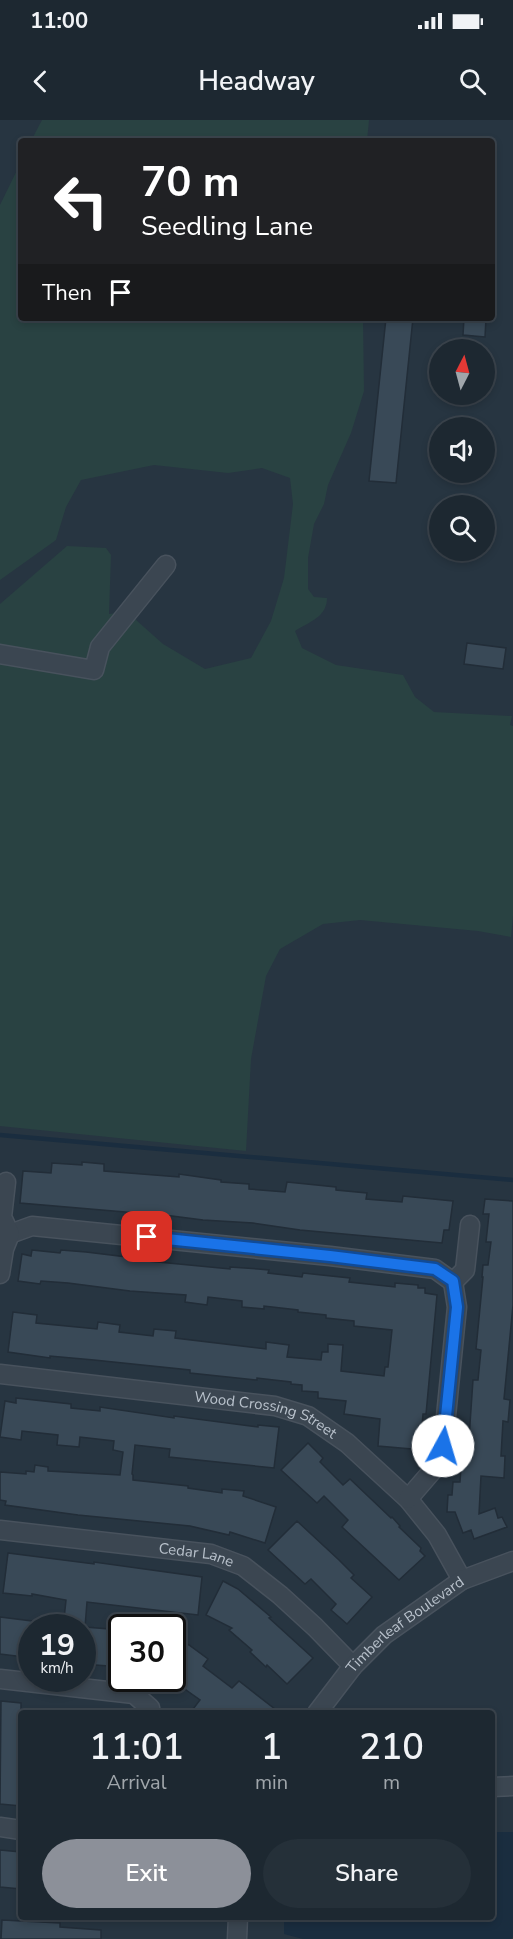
<!DOCTYPE html>
<style>
body{margin:0;font-family:"Nunito Sans",sans-serif;background:#253039;color:#f1f3f6;height:100vh;display:flex;flex-direction:column;font-size:22px;white-space:nowrap}
*{box-sizing:border-box;margin:0}
p{font-size:20px;color:#a0a6ab}
.icon{flex:none;width:33px;height:33px;fill:none;stroke:currentColor;stroke-width:2;stroke-linecap:round;stroke-linejoin:round}
.map{position:relative;flex:1;overflow:hidden}
.drawer{position:absolute;left:18px;top:1590px;width:477px;height:210px;display:flex;flex-direction:column;background:#1d2831;border-radius:6px;box-shadow:0 3px 9px #0003,0 0 0 2px #3b444d}
.drawer>*{flex:none}
.top-card{position:absolute;left:18px;top:18px;width:477px;height:183px;border-radius:6px;box-shadow:0 3px 9px #0003,0 0 0 2px #3b444d;background:#202124;color:#fff;overflow:hidden}
.needle{width:39px;rotate:6deg}
.fabs{position:absolute;left:429px;top:219px;display:grid;gap:12px}
.fabs a{display:grid;place-items:center;width:66px;height:66px;border-radius:50%;background:#1d2831;box-shadow:0 3px 9px #0003,0 0 0 2px #3b444d;font-size:30px}
.speed{position:absolute;left:18px;top:1494px;display:flex;gap:12px;font-size:30px;font-weight:700;text-align:center}
.speed>*{display:grid;place-content:center;width:78px;height:78px;border-radius:50%;background:#1d2831;box-shadow:0 3px 9px #0003,0 0 0 2px #3b444d;line-height:1}
.speed small{font-size:15px;font-weight:400}
.speed .limit{border:3px solid #111;border-radius:9px;background:#fff;color:#111}
.pin{position:absolute;display:grid;place-items:center;width:51px;height:51px;color:#fff;margin:-26px;border-radius:12px;box-shadow:0 3px 9px #0006}
.me{position:absolute;width:66px;margin:-33px;rotate:6deg;stroke-linejoin:round;filter:drop-shadow(0 0 4px #0008)}
.turn{display:flex;align-items:center;gap:21px;height:126px;padding:0 24px;font-size:27px}
.turn .icon{width:78px;height:78px;stroke-width:2.5}
.turn b{display:block;font-size:42px;line-height:51px}
.then{display:flex;align-items:center;height:57px;padding:0 24px;background:#0003;gap:12px;font-size:22px}
.eta{display:flex;justify-content:space-evenly;align-items:center;height:102px;text-align:center}
.eta b{font-size:36px;font-weight:600;line-height:42px}
.action{display:flex;gap:12px;margin-top:auto;padding:12px 24px}
.action a{flex:1;height:69px;border-radius:36px;background:#8c9099;color:#fff;font-size:24px;font-weight:600;line-height:69px;text-align:center}
.action a+a{background:#253039;color:#f1f3f6}
.status{display:flex;justify-content:space-between;align-items:center;height:42px;padding:0 30px;background:#1d2831;direction:ltr}
.status svg{height:16px;fill:currentColor}
header{display:flex;justify-content:space-between;align-items:center;height:78px;padding:0 24px;background:#1d2831;font-size:27px;font-weight:600}
.map>svg:first-child{display:block}
.green{fill:#294242}
.water{fill:#1a2d3f}
.lines{fill:none;stroke-linecap:round;stroke-linejoin:round}
.stream{stroke:#1a2d3f;stroke-width:4.5}
.building{fill:#394957;stroke:#222d38;stroke-width:1.5}
.minor-casing{stroke:#48525d;stroke-width:21}
.minor{stroke:#3b4651;stroke-width:18}
.route-casing{stroke:#114b97;stroke-width:15}
.route{stroke:#1a73e8;stroke-width:10}
.labels{text-anchor:middle;dominant-baseline:central;stroke-width:6;stroke-linejoin:round;paint-order:stroke}
.street-label{font-size:15px;fill:#b8c1cb;stroke:#202b36}
</style>
<div class="status"><b>11:00</b><svg viewBox="0 0 49 12"><path d="M0 12V9h3v3zM5 12V6h3v6zM10 12V3h3v9zM15 12V0h3v12zM26 1h20v11H26zM47 4h2v5h-2z"/></svg></div>
<header><svg class="icon" aria-label="back" viewBox="0 0 24 24"><path d="M15 5l-7 7 7 7"/></svg>Headway<svg class="icon" aria-label="search" viewBox="0 0 24 24"><circle cx="10" cy="10" r="6"/><path d="M15 15l6 6"/></svg></header>
<div class="map">
<svg width="513" height="1819" viewBox="0 0 513 1819">
<rect width="100%" height="100%" fill="#273541"/>
<!-- green -->
<g class="green">
<path d="M42,0H369L367,21H31Z"/>
<path d="M21,42V198H363L364,271L351,313L328,365L324,384L314,404L308,438V469L314,477L327,478C327,497 309,502 295,511L302,528L336,545L403,555L415,577L434,592L512,596L510,605L513,606V796L511,817L478,811L360,800L323,804L280,829L266,856L251,939L246,1031L0,1006V484L67,426L106,428L111,435L109,494L127,492L163,524L205,549L251,538L271,501L284,458L293,384L290,358L262,348L228,353L154,345L81,360L66,387L56,420L0,460V85Z"/>
</g>
<!-- water -->
<path class="water" d="M492,1712H513V1817L511,1819H303L284,1814V1797H492Z"/>
<g class="lines">
<!-- stream -->
<path class="stream" d="M0,1015L513,1060"/>
</g>
<!-- building -->
<g class="building">
<path d="M386,198H413L396,363L369,361Z"/>
<path d="M464,198H486L485,217L463,215Z"/>
<path d="M467,523L506,528L503,549L464,544Z"/>
<path d="M82,1042L104,1044V1051L179,1057V1054L221,1060V1062L249,1064V1069L285,1072L287,1062L336,1067V1070L367,1073L366,1079L402,1082L403,1076L453,1081L449,1110H444L442,1123L300,1110L253,1103L203,1100L172,1096L20,1083L23,1051L51,1053L52,1043L82,1045Z"/>
<path d="M485,1079L513,1081V1185L504,1279L510,1280L508,1302L503,1301L501,1336H505L504,1358L481,1356L479,1394L495,1388L498,1398L502,1397L507,1407L474,1419L471,1410L463,1413L455,1392H447L448,1375H452L453,1362H460L462,1332L468,1333L473,1260H478L481,1230L476,1229L483,1157H482L483,1145H488L491,1122H486L489,1094H483Z"/>
<path d="M32,1130L60,1133L61,1130L86,1132L127,1137V1139L230,1149V1147L258,1149L269,1150L268,1153L302,1157L303,1153L331,1156L350,1158L349,1162L395,1167V1163L418,1165V1168H425V1173L437,1175L426,1294H423L421,1319L413,1318L412,1329L378,1326L380,1299L344,1294L346,1281L318,1278V1272L302,1271V1265L291,1264V1262L257,1258V1260L190,1253V1250L94,1240L50,1236V1238L8,1232L13,1192L37,1195L36,1203L97,1209L98,1202L120,1205L119,1212L153,1216L154,1209L176,1211L175,1218L266,1229V1222L289,1225L287,1237L321,1240L322,1232H328V1224L343,1225L341,1251L384,1256L385,1247H388L392,1210L354,1206V1201L326,1198V1195L298,1192V1190L264,1186V1189L242,1187V1181L208,1177L207,1185L185,1182L186,1175L130,1171L68,1163L41,1161L40,1164L18,1161L22,1134L31,1136Z"/>
<path d="M16,1278L71,1284V1288L100,1291V1287L174,1298V1296L258,1307V1305L279,1307L274,1348L169,1337L170,1329L135,1325L132,1354L133,1355V1360L188,1366V1368L222,1373V1369L244,1371L243,1376L276,1387L265,1423L230,1412L229,1415L190,1406L78,1395L5,1385L6,1381L0,1380V1352L26,1354V1351L34,1352L35,1345L48,1347V1351L120,1355L123,1332L113,1330L114,1321L80,1317L79,1327L57,1325L58,1315L22,1311L21,1320L0,1317L5,1281L16,1283Z"/>
<path d="M308,1323L323,1338L320,1342L343,1365L350,1359L391,1398L392,1397L400,1406L399,1407L421,1428L420,1431L425,1436L399,1460L342,1407L348,1400L324,1376L317,1383L281,1350Z"/>
<path d="M297,1401L339,1440L354,1455L351,1458L372,1477L347,1504L331,1490L336,1484L311,1459L305,1464L268,1430Z"/>
<path d="M8,1433L94,1444V1442L202,1457L198,1495L87,1482L85,1507L122,1510V1547L82,1544V1508H63L66,1480L32,1474V1476L3,1473Z"/>
<path d="M223,1461L238,1469L271,1497L269,1498L313,1538L287,1564L267,1545L266,1547L250,1532L252,1530L229,1510L232,1508L206,1495Z"/>
<path d="M0,1497L32,1501V1538L0,1534Z"/>
<path d="M172,1519L189,1525L208,1539L203,1546L232,1568L239,1561L280,1593H190L200,1580L172,1560Z"/>
<path d="M1,1581L21,1583V1686L0,1684Z"/>
<path d="M0,1730L21,1732V1769L0,1767Z"/>
<path d="M2,1800L60,1803V1807L101,1810V1819H1Z"/>
</g>
<g class="lines">
<!-- minor casing -->
<g class="minor-casing">
<g id="minor">
<path d="M0,534L94,550L100,527L166,445"/>
<path d="M10,1114L32,1106L330,1136L435,1149L453,1162"/>
<path d="M0,1154L4,1129L10,1114L2,1097L6,1062"/>
<path d="M453,1162L465,1150L470,1105"/>
<path id="s1" d="M0,1254L275,1286L308,1296L347,1323L408,1379L437,1415L462,1460"/>
<path d="M408,1379L433,1350L443,1326L457,1187L453,1162"/>
<path id="s2" d="M0,1410L211,1434L243,1446L280,1475L315,1507L353,1546"/>
<path d="M0,1559L134,1574L150,1588L151,1593"/>
<path id="s3" d="M317,1593L353,1546L384,1515L462,1460L513,1441"/>
<path d="M492,1667L513,1666"/>
<path d="M0,1707L21,1710"/>
<path d="M237,1819L238,1797"/>
</g>
</g>
<!-- minor -->
<use href="#minor" class="minor"/>
</g>
<g class="lines">
<!-- route casing -->
<g class="route-casing">
<path id="route" d="M147,1117L330,1136L435,1149L453,1161L457,1187L443,1326"/>
</g>
<!-- route -->
<use href="#route" class="route"/>
</g>
<g class="labels">
<!-- street labels -->
<g class="street-label">
<text stroke="none"><textPath href="#s1" startOffset="270">Wood Crossing Street</textPath></text>
<text stroke="none"><textPath href="#s2" startOffset="198">Cedar Lane</textPath></text>
<text stroke="none"><textPath href="#s3" startOffset="126">Timberleaf Boulevard</textPath></text>
</g>
</g>
</svg>
<div class="fabs">
<a><svg class="needle" viewBox="-14 -14 28 28"><path d="M0-13l5 13h-10z" fill="#e53935"/><path d="M0 13l5-13h-10z" fill="#a0a6ab"/></svg></a>
<a><svg class="icon" aria-label="sound" viewBox="0 0 24 24"><path d="M4 9h4l5-4v14l-5-4H4zM17 9q2 3 0 6"/></svg></a>
<a><svg class="icon" aria-label="search" viewBox="0 0 24 24"><circle cx="10" cy="10" r="6"/><path d="M15 15l6 6"/></svg></a>
</div>
<div class="speed"><div>19<small>km/h</small></div><div class="limit">30</div></div>
<div class="pin" style="left:147px;top:1117px;background:#d93025"><svg class="icon" aria-label="arrive" viewBox="0 0 24 24"><path d="M6 21V4h12l-3 4 3 4H6"/></svg></div>
<svg class="me" style="left:443px;top:1326px" viewBox="-20 -20 40 40"><circle r="19" fill="#fff"/><path d="M0-13L10 11 0 6-10 11z" fill="#1a73e8"/></svg>
<div class="top-card">
<div class="turn"><svg class="icon" aria-label="left" viewBox="0 0 24 24"><path d="M17 20v-9H6M10 6l-5 5 5 5"/></svg><div><b>70 m</b>Seedling Lane</div></div>
<div class="then">Then<svg class="icon" aria-label="arrive" viewBox="0 0 24 24"><path d="M6 21V4h12l-3 4 3 4H6"/></svg></div>
</div>
<section class="drawer">
<div class="eta">
<div><b>11:01</b><p>Arrival</p></div>
<div><b>1</b><p>min</p></div>
<div><b>210</b><p>m</p></div>
</div>
<div class="action"><a>Exit</a><a>Share</a></div>
</section>
</div>
